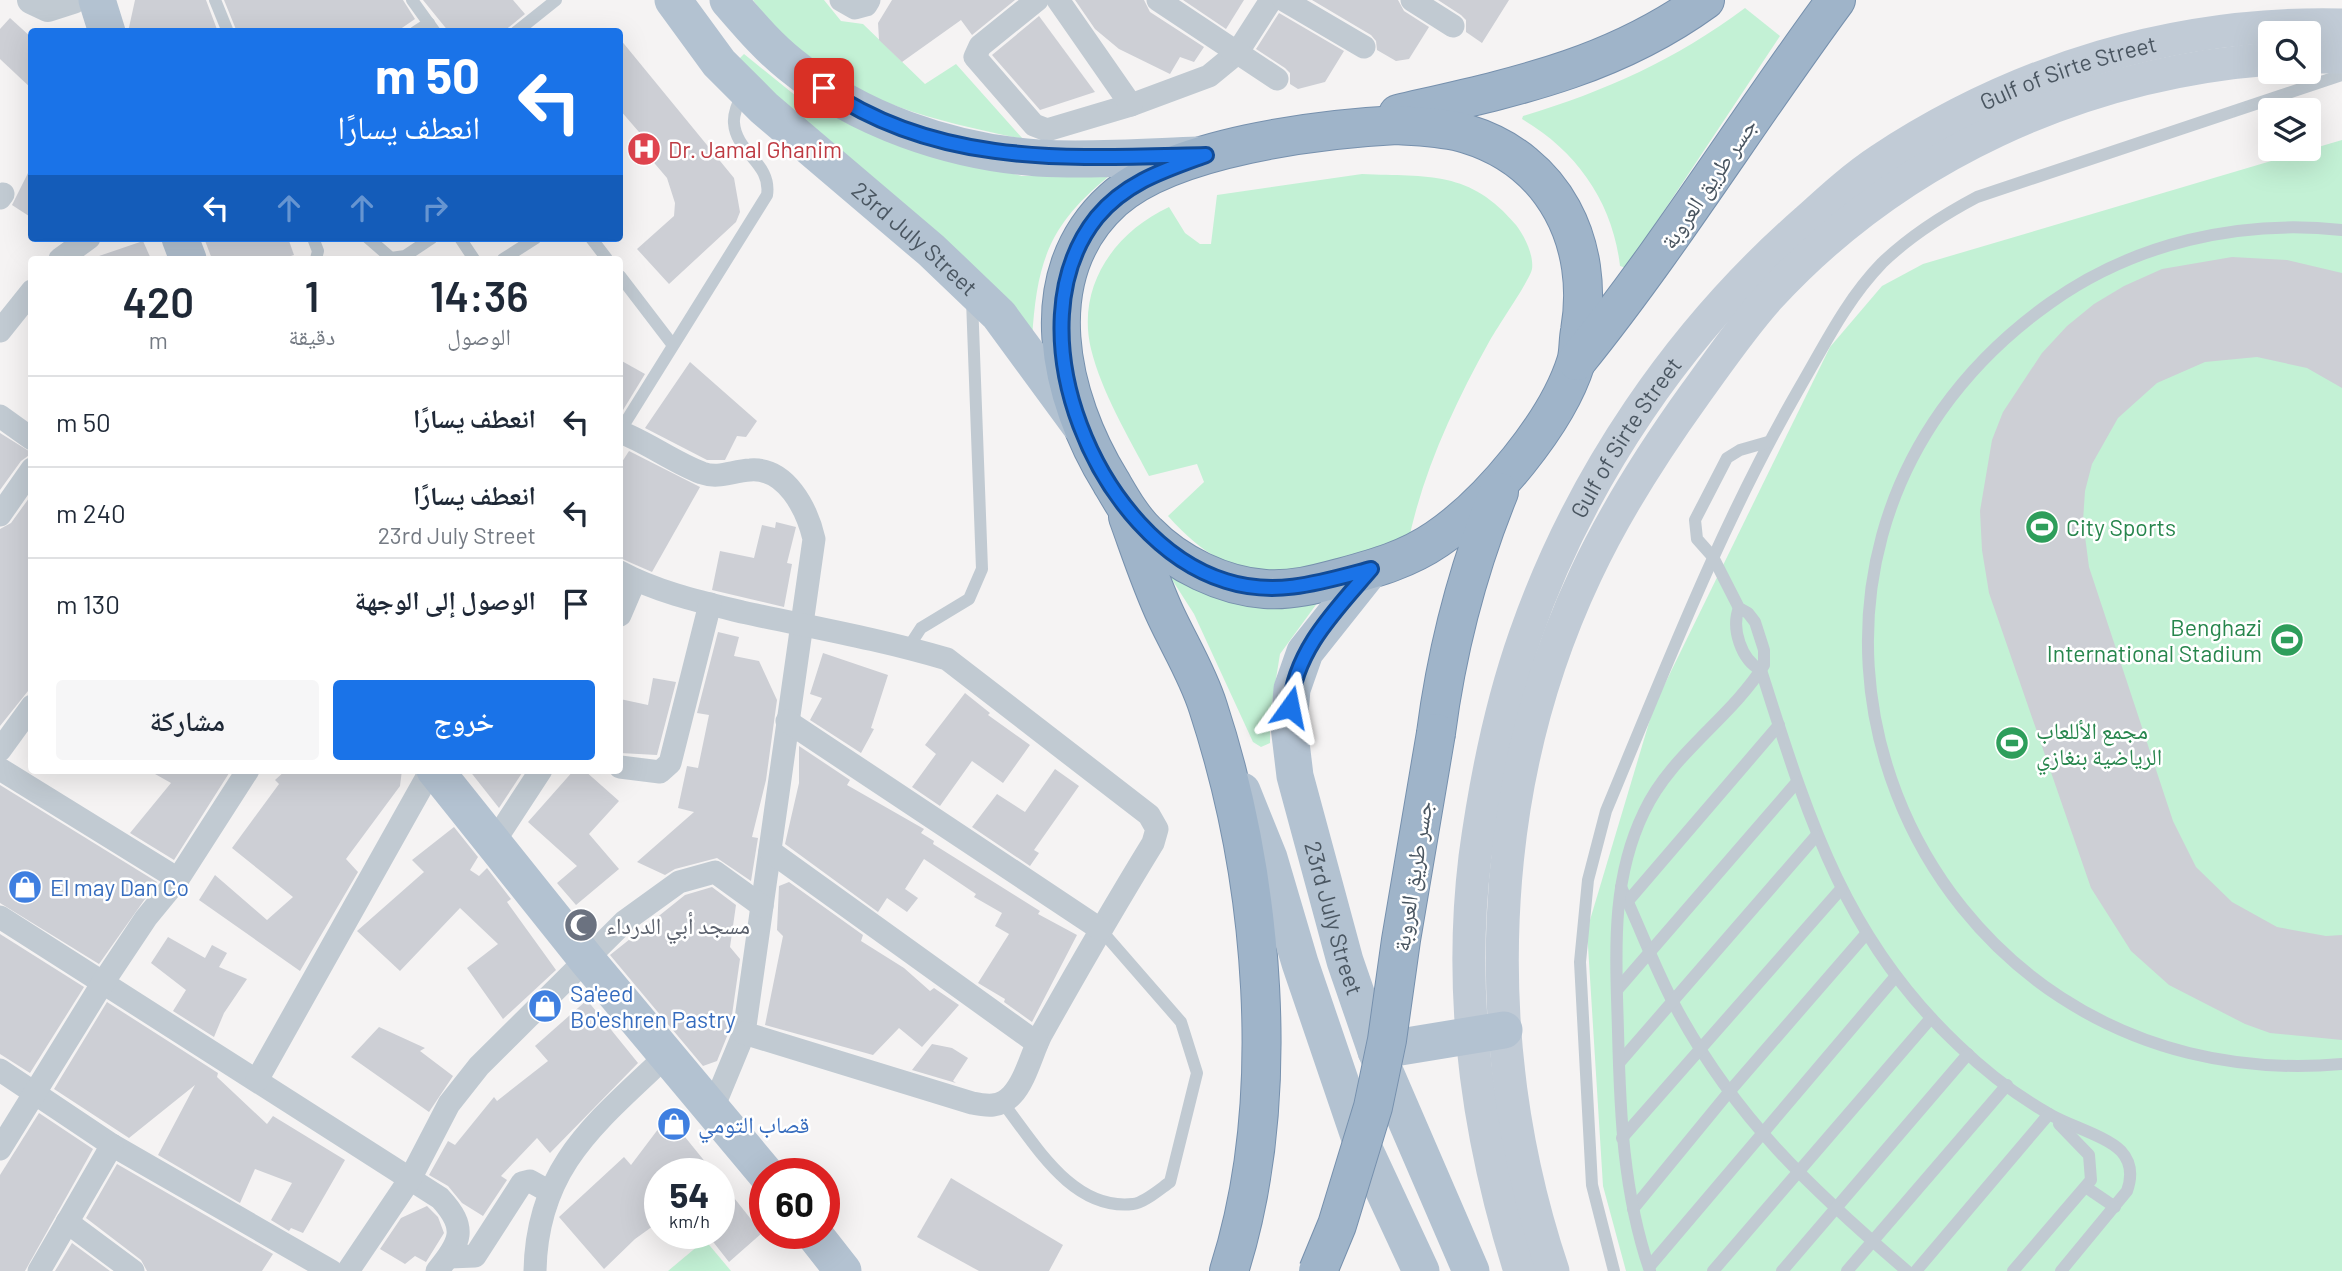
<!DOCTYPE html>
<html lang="ar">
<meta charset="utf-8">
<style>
body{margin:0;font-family:Barlow,"Noto Naskh Arabic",sans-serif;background:#f6f6f7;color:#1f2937;direction:rtl;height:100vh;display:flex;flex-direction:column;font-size:26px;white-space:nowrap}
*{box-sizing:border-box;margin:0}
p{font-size:23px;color:#747a83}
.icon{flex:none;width:38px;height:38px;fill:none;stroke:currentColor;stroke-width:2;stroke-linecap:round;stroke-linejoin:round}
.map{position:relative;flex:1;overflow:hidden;direction:ltr}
.details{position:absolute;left:28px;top:256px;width:595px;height:518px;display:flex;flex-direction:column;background:#fff;border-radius:7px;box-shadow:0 7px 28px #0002;direction:rtl}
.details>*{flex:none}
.banner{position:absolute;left:28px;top:28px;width:595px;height:214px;border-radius:7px;box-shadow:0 7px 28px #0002;direction:rtl;background:#1a73e8;color:#fff;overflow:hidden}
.tools{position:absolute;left:2258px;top:21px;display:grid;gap:14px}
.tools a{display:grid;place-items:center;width:63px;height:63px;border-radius:7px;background:#fff;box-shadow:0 7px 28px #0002;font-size:35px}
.speed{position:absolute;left:644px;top:1158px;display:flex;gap:14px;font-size:35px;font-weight:700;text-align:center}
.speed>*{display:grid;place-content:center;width:91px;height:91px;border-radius:50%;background:#fff;box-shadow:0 7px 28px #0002;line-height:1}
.speed small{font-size:18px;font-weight:400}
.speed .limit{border:10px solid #d22;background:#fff;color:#111}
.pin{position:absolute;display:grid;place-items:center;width:60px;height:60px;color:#fff;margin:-30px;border-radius:14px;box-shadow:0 4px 10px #0006}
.me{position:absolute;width:77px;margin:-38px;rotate:12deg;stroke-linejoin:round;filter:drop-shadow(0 0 5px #0008)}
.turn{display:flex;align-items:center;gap:24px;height:147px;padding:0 28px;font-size:32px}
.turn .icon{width:91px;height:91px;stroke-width:2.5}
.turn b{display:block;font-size:49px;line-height:60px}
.lanes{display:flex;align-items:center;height:66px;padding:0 28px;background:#0003;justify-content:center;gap:35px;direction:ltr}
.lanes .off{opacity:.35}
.eta{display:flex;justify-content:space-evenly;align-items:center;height:119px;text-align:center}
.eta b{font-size:42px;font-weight:600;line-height:49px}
.primary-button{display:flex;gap:14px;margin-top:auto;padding:14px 28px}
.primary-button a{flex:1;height:80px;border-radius:7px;background:#1a73e8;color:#fff;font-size:28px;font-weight:600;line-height:80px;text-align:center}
.primary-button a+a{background:#f6f6f7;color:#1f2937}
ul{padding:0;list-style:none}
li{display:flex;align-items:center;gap:21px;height:91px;padding:0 28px;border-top:2px solid #e0e1e3}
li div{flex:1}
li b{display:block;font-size:26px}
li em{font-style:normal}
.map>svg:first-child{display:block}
.green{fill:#c3f1d5}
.building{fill:#cdcfd5}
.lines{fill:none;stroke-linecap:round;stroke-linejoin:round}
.trunk-casing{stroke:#7690ad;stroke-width:40}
.service{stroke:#c1cad2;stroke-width:12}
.minor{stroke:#c1cad2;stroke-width:23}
.tertiary{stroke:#c1cad2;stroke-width:28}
.secondary{stroke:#c1cbd6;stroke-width:33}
.primary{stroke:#b3c2d1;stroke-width:37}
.trunk{stroke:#9fb4c9;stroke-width:38}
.trunk-bridge-casing{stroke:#7690ad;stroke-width:40;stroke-linecap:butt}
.trunk-bridge{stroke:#9fb4c9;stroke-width:38}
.route-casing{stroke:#114b97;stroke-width:18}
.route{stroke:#1a73e8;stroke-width:12}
.labels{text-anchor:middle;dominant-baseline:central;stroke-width:5;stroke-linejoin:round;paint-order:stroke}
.street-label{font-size:23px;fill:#4a5661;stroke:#fff}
.health-label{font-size:23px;fill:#be3a42;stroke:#fff;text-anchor:start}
.leisure-label{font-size:23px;fill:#27864d;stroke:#fff;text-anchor:start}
.shop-label{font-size:23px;fill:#366cbe;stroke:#fff;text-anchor:start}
.worship-label{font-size:23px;fill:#5b616d;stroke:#fff;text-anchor:start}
</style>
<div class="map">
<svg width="2342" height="1271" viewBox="0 0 2342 1271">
<rect width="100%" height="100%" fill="#f5f3f3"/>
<!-- green -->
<g class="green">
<path d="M753,0H824L841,21L863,24L925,84L956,64L1023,139C937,121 860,104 790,47C776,35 764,15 753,0Z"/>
<path d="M1745,8L1780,36L1626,268L1620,266C1613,203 1577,151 1522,119L1523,116C1606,91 1675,60 1745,8Z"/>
<path d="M744,54L796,96L845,122L909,149L1022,176H1109C1048,226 1037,262 1032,339L736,62Z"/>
<path d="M2342,140V1271H1626L1603,1186L1587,930L1654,706L1830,347L1882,286L1923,264Z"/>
<path d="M1362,174C1429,177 1470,170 1516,225C1524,235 1534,255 1532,269C1530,280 1497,327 1489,342C1454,405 1423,471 1408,543C1381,552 1354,558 1325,564C1253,577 1218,572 1168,516L1204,482L1197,464L1149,476C1128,436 1102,393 1091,349C1076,286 1115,232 1169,207L1185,233L1200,244H1211L1217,195Z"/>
<path d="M1171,572L1318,602L1280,654L1270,716V743L1261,747L1253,742L1194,614L1171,578Z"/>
<path d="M705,1240L731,1271H668Z"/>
</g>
<!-- building -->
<g class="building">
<path d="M135,0H206L218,32H128Z"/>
<path d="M224,0H403L415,19L396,32H237Z"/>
<path d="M423,0H513L525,14L503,32H449Z"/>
<path d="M892,0H1015L972,35L961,20L902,62L879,40L878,23Z"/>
<path d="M1075,0H1144L1150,12L1204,47L1194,62L1180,57L1170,74L1119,49L1095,29Z"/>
<path d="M1183,0H1244L1226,29Z"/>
<path d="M1312,0H1398L1404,11L1429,27L1409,59L1396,61L1377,50L1376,41L1371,35Z"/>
<path d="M1438,0H1509L1482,43L1466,32V20L1461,15Z"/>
<path d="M1279,13L1344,51L1325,82L1298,89L1290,84V73L1285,68L1256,49Z"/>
<path d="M1039,16L1095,92L1040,110L992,55Z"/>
<path d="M10,18L32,38V89L0,59V29Z"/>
<path d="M620,39L734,178L740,212L736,222L669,284L637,249L674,216L675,203L667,178L639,145L645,139L620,110Z"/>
<path d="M32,165V218L12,205Z"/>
<path d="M204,238H288L294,255L281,259H212Z"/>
<path d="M143,241L151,259H100L99,256Z"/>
<path d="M2232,257L2287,260L2342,273V388L2307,368L2257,357L2205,362L2157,383L2118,418L2092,464L2085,491L2083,521L2089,567L2173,821L2196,867L2232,902L2277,927L2326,936L2342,935V1040L2270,1033L2245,1024L2169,985L2131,951L2091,888L1989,593L1982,550L1980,511L1992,440L2003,412L2042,353L2067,326L2094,304L2124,286L2162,269Z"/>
<path d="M620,360L645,374L620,415Z"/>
<path d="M690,362L757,421L746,437L737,436L725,460H707L645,428Z"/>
<path d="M0,433L32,453L21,461L0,490Z"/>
<path d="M629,451L700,487L652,572L620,558V465Z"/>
<path d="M32,494V686L0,726V529L11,523Z"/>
<path d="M776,522L796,527L787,563L792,564L784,607L712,590L720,551L754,558L762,525L775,528Z"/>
<path d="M718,632L739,637L734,656L759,661L777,700L766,780L752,837L758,838L751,881L717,858L675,869L665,875L637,862L694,812L678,808L687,766L698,768L709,715L697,713Z"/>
<path d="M823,653L888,675L871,728L874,729L861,753L810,720L822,698L810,694Z"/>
<path d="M653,678L676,682L657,755L620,753V699L648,705Z"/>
<path d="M965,693L990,713L988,715L1030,745L1003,783L972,761L940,806L912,787L936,754L925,745Z"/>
<path d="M799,746L850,780L847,785L924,829L921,833L934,841L933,844L1040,911L1038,914L1077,935L1032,1022L1004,1002L1005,999L978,983L1009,934L995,926L1002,913L974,897L976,894L924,859L905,889L918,898L907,912L887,898L878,912L785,844L799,783Z"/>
<path d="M1055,769L1079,786L1034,850L1039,853L1030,866L972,827L997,794L1025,812Z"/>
<path d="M148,770H231L174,860L130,833L171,783Z"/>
<path d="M286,770H402L400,786L346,859L358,872L300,971L199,900L215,875L267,920L293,897L232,848L279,784L275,780Z"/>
<path d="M469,770H524L499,808Z"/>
<path d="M574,770H584L619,801L589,834L619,869L576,905L557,883L577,866L528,822Z"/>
<path d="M0,785L157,882L99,964L0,903Z"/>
<path d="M454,827L478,857L470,870L479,876L487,868L511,899L507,902L556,970L503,1019L467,968L498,944L460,908L400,971L357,931L424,872L412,860Z"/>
<path d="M789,882L863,935L861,941L904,968L930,991L934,988L959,1005L922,1047L899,1028L873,1055L765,1025L783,936L777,930L779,886Z"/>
<path d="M712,887L736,905L730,947L740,959L730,1029L717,1061L703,1066L610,955L685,895Z"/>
<path d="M0,934L84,987L30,1073L0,1054Z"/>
<path d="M168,937L205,958L212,945L227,953L219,967L247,979L224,1013L214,1037L173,1011L186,990L151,963Z"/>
<path d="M587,1000L638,1063L550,1153L537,1138L501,1176L507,1180L483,1216L462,1203L448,1186L429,1175L448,1141L455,1145L494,1097L497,1101L548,1061L535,1046Z"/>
<path d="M107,1002L218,1073L217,1077L267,1124L273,1116L345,1160L303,1233L291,1228L289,1231L271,1220L292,1183L255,1169L240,1203L158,1155L195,1085L129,1138L54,1089Z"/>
<path d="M379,1027L425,1048L420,1051L453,1076L429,1112L351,1057Z"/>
<path d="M932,1044L952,1048L968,1058L953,1081L956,1083L912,1070Z"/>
<path d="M39,1113L93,1149L25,1271H0V1175Z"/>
<path d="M668,1116L715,1174H660V1221L635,1239L604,1269L559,1217L624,1157L631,1165Z"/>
<path d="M117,1164L273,1254L262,1271H147L141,1260L86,1218Z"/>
<path d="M951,1178L1063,1245L1049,1271H979L917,1237Z"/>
<path d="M719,1179L762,1233L729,1262L707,1234H719Z"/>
<path d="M427,1206L438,1217L444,1233L426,1262L415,1256L405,1264L380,1249L401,1218Z"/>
<path d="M72,1243L110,1271H55Z"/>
</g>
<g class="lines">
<!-- trunk casing -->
<g class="trunk-casing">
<g id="trunk">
<path d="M1398,114C1510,88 1610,69 1705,0"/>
<path d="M1397,125C1421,127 1444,127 1467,134C1555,161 1595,244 1580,331C1578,341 1579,353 1576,362C1557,423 1489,504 1437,539C1408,559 1376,568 1343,577C1317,584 1292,591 1265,589C1223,586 1177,564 1147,533C1132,519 1121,499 1111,482C1059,398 1030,275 1113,200C1172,147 1319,129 1397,125Z"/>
<path d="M1577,361C1670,246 1748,119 1836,0"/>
<path d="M1128,517C1140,550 1151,584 1166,616C1180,646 1198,675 1208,707C1264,878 1284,1098 1229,1271"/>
<path d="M1436,733C1447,648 1467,571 1499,492"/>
</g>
</g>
<!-- service -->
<g class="service">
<path d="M215,0L228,32"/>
<path d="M412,0L435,32"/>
<path d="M415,32L429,23"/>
<path d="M516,32L556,0"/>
<path d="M2342,230C2240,219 2134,243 2050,303C1690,559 1904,1103 2342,1064"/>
<path d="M313,238L318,251L316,259"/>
<path d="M368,238L391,258L405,256L432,238"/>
<path d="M460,238L474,259"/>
<path d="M591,238L607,259"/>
<path d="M503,259L536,238"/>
<path d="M620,276L672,344"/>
<path d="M620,431L767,195C772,163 736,153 734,123C733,113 739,101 743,92"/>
<path d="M1739,608C1731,628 1741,660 1761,670C1807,814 1843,937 1958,1045C1985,1071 2017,1096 2051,1115C2070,1126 2106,1136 2121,1151C2132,1163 2132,1177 2127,1191L2061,1271"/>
<path d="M908,648L921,628L969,599L982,569L972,300"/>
<path d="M1621,887C1639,925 1654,966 1674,1004C1734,1117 1811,1189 1907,1271"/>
<path d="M1628,901L1779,725"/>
<path d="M1617,990L1797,782"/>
<path d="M1619,1063L1816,836"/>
<path d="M1003,1103C1035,1144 1072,1211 1133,1204C1144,1203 1160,1189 1170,1182L1197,1073L1181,1022L1100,929"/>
<path d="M1622,1138L1841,889"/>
<path d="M2087,1188L2115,1207"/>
<path d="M1633,1209L1729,1092L1866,934"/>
<path d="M1649,1267L1896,976"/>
<path d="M1614,1271L1592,1185L1580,962L1588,880L1606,811C1666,667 1722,522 1800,387C1825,344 1847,299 1882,263C1910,236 1943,215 1977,197L2342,75"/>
<path d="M1650,1271C1623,1193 1620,1113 1618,1031C1616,956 1610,882 1644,812C1671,754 1730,719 1764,665V650L1755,622L1748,613L1739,608L1713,557L1697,539L1695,520L1727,458L1740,450L1768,442"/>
<path d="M1713,1271L1931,1018"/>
<path d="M1782,1271L1968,1054"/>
<path d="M1847,1271L2007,1085"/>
<path d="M1916,1271L2049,1114"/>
<path d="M2013,1271L2091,1180L2089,1155L2059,1124"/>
</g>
<!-- minor -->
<g class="minor">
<path d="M841,0L855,8L866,5L869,0"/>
<path d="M1037,0L980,46L975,57L1034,125L1047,130L1131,105L1209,76L1237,53L1271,0"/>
<path d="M1058,0L1131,105"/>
<path d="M1158,0L1277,79"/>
<path d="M1284,0L1364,47"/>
<path d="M1412,0L1453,26"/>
<path d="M0,198L3,194"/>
<path d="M60,259L89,238"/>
<path d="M0,331L32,291"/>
<path d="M0,416L32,439"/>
<path d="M620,432C647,442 673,462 702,473C719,479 732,471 750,470C786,467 807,509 814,539L744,1033L713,1108"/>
<path d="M0,515L32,469"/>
<path d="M620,572C657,592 701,602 742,612C811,627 880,639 947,659L1149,815L1157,829L1153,843C1115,905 1078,969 1042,1033C1032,1052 1026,1080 1012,1095C1000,1108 987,1106 972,1103L744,1033"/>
<path d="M620,615L635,580"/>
<path d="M787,721L1100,929"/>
<path d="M0,750L32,706"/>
<path d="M620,767L660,772L670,763L710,604"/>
<path d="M0,769L178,879"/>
<path d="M494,842L541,770"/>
<path d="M770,851L1037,1043"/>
<path d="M0,917L440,1198C468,1228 461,1242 437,1271"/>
<path d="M0,1070L112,1145L331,1271"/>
<path d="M257,1080L431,770"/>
<path d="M0,1149L102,984L146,918L178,879L248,770"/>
<path d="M67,1222L133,1271"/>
<path d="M449,1257L475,1256L522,1183L530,1181L548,1191"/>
<path d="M39,1271L112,1145"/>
<path d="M348,1271L410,1179L449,1104L479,1066L625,921L679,882L715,872L762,906"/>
<path d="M535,1271C537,1166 596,1123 666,1056"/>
</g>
<!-- tertiary -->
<path class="tertiary" d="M31,0L48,8L73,0"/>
<!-- secondary -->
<g class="secondary">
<path d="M2308,57H2342"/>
<path id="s1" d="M1520,1271C1478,1138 1458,997 1475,857C1485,783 1500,707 1525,636C1580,478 1680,331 1806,221C1829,200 1854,177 1880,160C2018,69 2177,21 2342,25"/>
<path d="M1553,1271C1478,1047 1484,790 1586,574C1616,510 1654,451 1695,394C1719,361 1742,327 1769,297C1899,156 2079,74 2270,59"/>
</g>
<!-- primary -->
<g class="primary">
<path d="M97,0L107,32"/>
<path id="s2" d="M673,0L719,63L764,108L931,250L999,315L1079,424"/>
<path d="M728,0C748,23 767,46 791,65C858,120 951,152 1038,158C1091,161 1145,157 1198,155"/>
<path d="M180,238L188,259"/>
<path id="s3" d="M1371,569L1305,652L1292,689L1289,726L1295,776L1345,961L1376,1051L1471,1271"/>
<path d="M435,770L587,960L766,1174"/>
<path d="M1242,791L1269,858L1300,963L1361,1142L1421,1271"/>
<path d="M1376,1051L1504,1030"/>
<path d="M814,1234L843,1271"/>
</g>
<!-- trunk -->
<use href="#trunk" class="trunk"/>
<!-- trunk-bridge casing -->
<g class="trunk-bridge-casing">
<path id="trunk-bridge" d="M1318,1271L1337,1225L1373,1107L1387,1040L1401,940L1436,733"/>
</g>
<!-- trunk-bridge -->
<use href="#trunk-bridge" class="trunk-bridge"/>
</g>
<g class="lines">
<!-- route casing -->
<g class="route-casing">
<path id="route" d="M824,88C939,168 1073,158 1206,155C1165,170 1126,182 1097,217C1009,327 1097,541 1226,581C1276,597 1322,582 1371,569C1335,611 1295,650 1290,707"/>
</g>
<!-- route -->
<use href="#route" class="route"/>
</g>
<!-- icons -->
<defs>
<g id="hospital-disc" transform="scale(1.75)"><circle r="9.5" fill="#e0444e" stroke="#fff"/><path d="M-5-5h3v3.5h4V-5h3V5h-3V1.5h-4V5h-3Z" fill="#fff"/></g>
<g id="stadium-disc" transform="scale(1.75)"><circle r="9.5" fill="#2e9e5b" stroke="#fff"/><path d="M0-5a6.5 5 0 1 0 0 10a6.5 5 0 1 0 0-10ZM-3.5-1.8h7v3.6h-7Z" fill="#fff"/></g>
<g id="shop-disc" transform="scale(1.75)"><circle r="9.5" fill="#3f7fe0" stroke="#fff"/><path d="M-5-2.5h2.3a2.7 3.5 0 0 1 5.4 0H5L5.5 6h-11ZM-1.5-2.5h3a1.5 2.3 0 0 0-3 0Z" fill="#fff"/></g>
<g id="mosque-disc" transform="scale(1.75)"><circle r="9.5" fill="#6b7280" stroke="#fff"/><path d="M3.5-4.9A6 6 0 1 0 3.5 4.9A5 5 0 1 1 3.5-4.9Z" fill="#fff"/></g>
</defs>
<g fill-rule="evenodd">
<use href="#hospital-disc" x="644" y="149"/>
<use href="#stadium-disc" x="2042" y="527"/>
<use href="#stadium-disc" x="2287" y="640"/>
<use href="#stadium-disc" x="2012" y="743"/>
<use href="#shop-disc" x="25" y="887"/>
<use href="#mosque-disc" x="581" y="925"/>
<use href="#shop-disc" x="545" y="1006"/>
<use href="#shop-disc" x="674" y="1124"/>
</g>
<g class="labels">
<!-- street labels -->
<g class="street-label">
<text stroke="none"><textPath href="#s1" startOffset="1458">Gulf of Sirte Street</textPath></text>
<text transform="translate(1708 183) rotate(-56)">جسر طريق العروبة</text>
<text stroke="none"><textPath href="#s2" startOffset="341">23rd July Street</textPath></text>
<text stroke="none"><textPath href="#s1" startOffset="870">Gulf of Sirte Street</textPath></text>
<text transform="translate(1412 876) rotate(-81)">جسر طريق العروبة</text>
<text stroke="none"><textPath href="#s3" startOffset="380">23rd July Street</textPath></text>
</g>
<!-- health labels -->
<g class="health-label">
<text x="668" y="149">Dr. Jamal Ghanim</text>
</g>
<!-- leisure labels -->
<g class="leisure-label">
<text x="2066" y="527">City Sports</text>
<text x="2262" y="627" text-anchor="end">Benghazi<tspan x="2262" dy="26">International Stadium</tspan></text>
<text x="2036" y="730">مجمع الأللعاب<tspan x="2036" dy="26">الرياضية بنغازي</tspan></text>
</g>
<!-- shop labels -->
<g class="shop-label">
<text x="50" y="887">El may Dan Co</text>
<text x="570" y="993">Sa'eed<tspan x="570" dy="26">Bo'eshren Pastry</tspan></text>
<text x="698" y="1124">قصاب التومي</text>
</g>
<!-- worship labels -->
<g class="worship-label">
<text x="606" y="925">مسجد أبي الدرداء</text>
</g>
</g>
</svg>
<div class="tools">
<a><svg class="icon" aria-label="search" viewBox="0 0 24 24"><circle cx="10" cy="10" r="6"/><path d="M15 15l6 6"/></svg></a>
<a><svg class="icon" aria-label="layers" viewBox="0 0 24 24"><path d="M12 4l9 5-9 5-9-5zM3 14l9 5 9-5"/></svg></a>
</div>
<div class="speed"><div>54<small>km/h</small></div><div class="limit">60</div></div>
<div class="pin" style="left:824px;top:88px;background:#d93025"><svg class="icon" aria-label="arrive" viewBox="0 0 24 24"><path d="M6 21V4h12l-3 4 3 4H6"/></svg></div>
<svg class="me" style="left:1290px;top:707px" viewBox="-20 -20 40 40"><path d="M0-17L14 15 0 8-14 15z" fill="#1a73e8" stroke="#fff" stroke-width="4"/></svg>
<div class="banner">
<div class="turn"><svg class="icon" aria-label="left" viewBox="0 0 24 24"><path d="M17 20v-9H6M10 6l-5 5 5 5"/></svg><div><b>50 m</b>انعطف يسارًا</div></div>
<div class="lanes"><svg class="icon" aria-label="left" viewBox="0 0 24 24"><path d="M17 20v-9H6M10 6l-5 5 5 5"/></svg><svg class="icon off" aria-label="ahead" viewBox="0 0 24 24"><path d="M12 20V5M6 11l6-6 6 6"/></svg><svg class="icon off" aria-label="ahead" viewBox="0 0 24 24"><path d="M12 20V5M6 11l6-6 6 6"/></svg><svg class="icon off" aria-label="right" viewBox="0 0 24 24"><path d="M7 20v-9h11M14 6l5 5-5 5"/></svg></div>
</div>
<section class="details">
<div class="eta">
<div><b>14:36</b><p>الوصول</p></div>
<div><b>1</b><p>دقيقة</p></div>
<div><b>420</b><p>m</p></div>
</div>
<ul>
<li><svg class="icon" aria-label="left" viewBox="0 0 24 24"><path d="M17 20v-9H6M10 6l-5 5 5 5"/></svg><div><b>انعطف يسارًا</b></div><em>50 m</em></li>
<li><svg class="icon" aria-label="left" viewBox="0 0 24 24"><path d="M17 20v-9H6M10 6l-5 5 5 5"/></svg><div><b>انعطف يسارًا</b><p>23rd July Street</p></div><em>240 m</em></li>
<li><svg class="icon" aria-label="arrive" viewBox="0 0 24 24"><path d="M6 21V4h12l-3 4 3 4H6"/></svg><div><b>الوصول إلى الوجهة</b></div><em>130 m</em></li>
</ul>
<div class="primary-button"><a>خروج</a><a>مشاركة</a></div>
</section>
</div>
